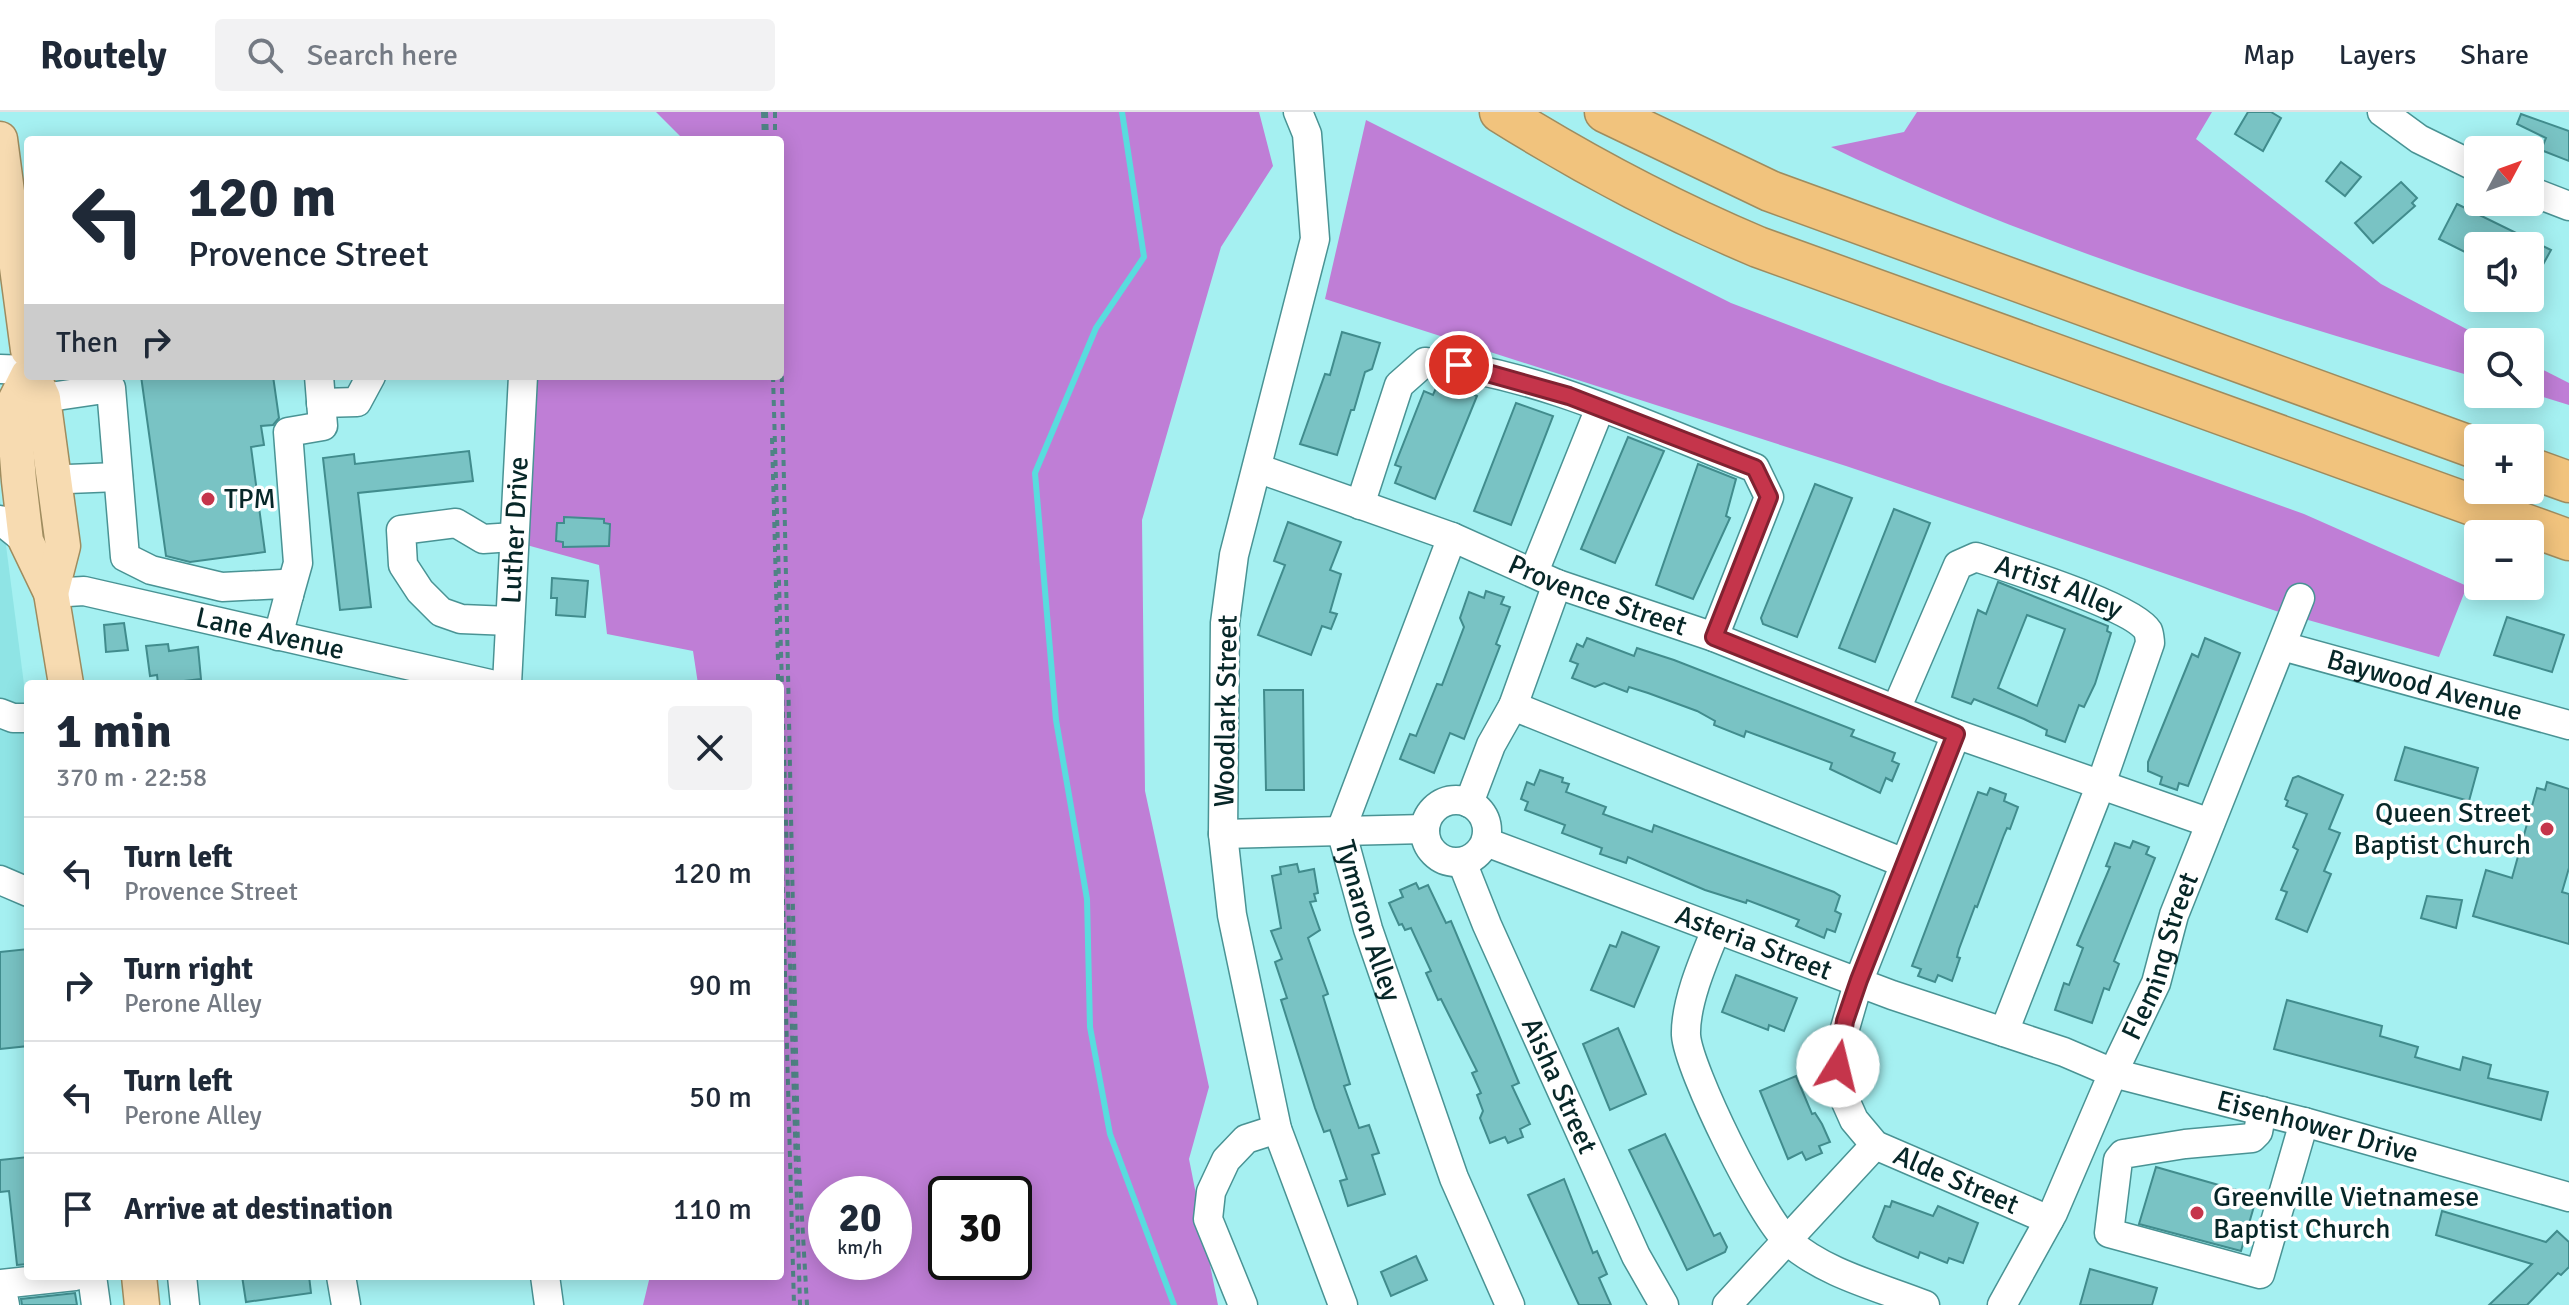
<!DOCTYPE html>
<meta charset="utf-8">
<style>
body{margin:0;font-family:Signika,sans-serif;background:#f2f2f3;color:#1f2937;height:100vh;display:flex;flex-direction:column;font-size:30px;white-space:nowrap}
*{box-sizing:border-box;margin:0}
p{font-size:26px;color:#747a83}
.icon{flex:none;width:44px;height:44px;fill:none;stroke:currentColor;stroke-width:2;stroke-linecap:round;stroke-linejoin:round}
.map{position:relative;flex:1;overflow:hidden}
.sheet{position:absolute;left:24px;top:568px;width:760px;height:600px;display:flex;flex-direction:column;background:#fff;border-radius:8px;box-shadow:0 4px 20px #0003}
.sheet>*{flex:none}
.banner{position:absolute;left:24px;top:24px;width:760px;height:244px;border-radius:8px;box-shadow:0 4px 20px #0003;background:#fff;color:#1f2937;overflow:hidden}
.needle{width:52px;rotate:49deg}
.fabs{position:absolute;left:2464px;top:24px;display:grid;gap:16px}
.fabs a{display:grid;place-items:center;width:80px;height:80px;border-radius:8px;background:#fff;box-shadow:0 4px 20px #0003;font-size:40px}
.speed{position:absolute;left:808px;top:1064px;display:flex;gap:16px;font-size:40px;font-weight:700;text-align:center}
.speed>*{display:grid;place-content:center;width:104px;height:104px;border-radius:50%;background:#fff;box-shadow:0 4px 20px #0003;line-height:1}
.speed small{font-size:20px;font-weight:400}
.speed .limit{border:4px solid #111;border-radius:12px;background:#fff;color:#111}
.pin{position:absolute;display:grid;place-items:center;width:68px;height:68px;color:#fff;margin:-34px;border:4px solid #fff;border-radius:50%;box-shadow:0 2px 8px #0007}
.me{position:absolute;width:88px;margin:-44px;rotate:9deg;stroke-linejoin:round;filter:drop-shadow(0 0 6px #0008)}
.turn{display:flex;align-items:center;gap:28px;height:168px;padding:0 32px;font-size:36px}
.turn .icon{width:104px;height:104px;stroke-width:2.5}
.turn b{display:block;font-size:56px;line-height:68px}
.then{display:flex;align-items:center;height:76px;padding:0 32px;background:#0003;gap:16px;font-size:30px}
.round{display:grid;place-items:center;flex:none;width:84px;height:84px;border-radius:8px;background:#f2f2f3}
.head{display:flex;align-items:center;justify-content:space-between;height:136px;padding:0 32px}
h1{font-size:48px;font-weight:800;line-height:60px}
ul{padding:0;list-style:none}
li{display:flex;align-items:center;gap:24px;height:112px;padding:0 32px;border-top:2px solid #e0e1e3}
li div{flex:1}
li b{display:block;font-size:30px}
li em{font-style:normal}
header{display:flex;align-items:center;gap:48px;box-sizing:border-box;height:112px;padding:0 40px;background:#fff;border-bottom:2px solid #e0e1e3}
header strong{font-size:38px}
nav{display:flex;gap:44px;margin-inline-start:auto;font-size:28px}
.search{width:560px;height:72px;background:#f2f2f3;display:flex;align-items:center;gap:20px;box-sizing:border-box;padding:0 28px;border-radius:8px;color:#747a83;font-size:30px}
.map>svg:first-child{display:block}
.built{fill:#8fe4e5}
.forest{fill:#bf7ed6;fill-rule:evenodd}
.lines{fill:none;stroke-linecap:round;stroke-linejoin:round}
.stream{stroke:#59dcde;stroke-width:6}
.building{fill:#79c3c4;stroke:#418c8d;stroke-width:2;fill-rule:evenodd}
.minor-casing{stroke:#499394;stroke-width:31}
.major-casing{stroke:#9f8c5f;stroke-width:37}
.highway-casing{stroke:#9f8c5f;stroke-width:43}
.path{stroke:#4f8384;stroke-width:4;stroke-dasharray:6 6;stroke-linecap:butt}
.minor{stroke:#fff;stroke-width:28}
.major{stroke:#f7dbb1;stroke-width:34}
.highway{stroke:#f1c37d;stroke-width:40}
.route-casing{stroke:#802231;stroke-width:20}
.route{stroke:#c5354b;stroke-width:14}
.poi-dot{fill:#c5354b;stroke:#fff;stroke-width:3}
.labels{text-anchor:middle;dominant-baseline:central;stroke-width:7;stroke-linejoin:round;paint-order:stroke}
.poi-label{font-size:28px;fill:#072728;stroke:#fff;text-anchor:start}
.street-label{font-size:28px;fill:#072728;stroke:#fff}
</style>
<header>
<strong>Routely</strong>
<div class="search"><svg class="icon" aria-label="search" viewBox="0 0 24 24"><circle cx="10" cy="10" r="6"/><path d="M15 15l6 6"/></svg>Search here</div>
<nav><a>Map</a><a>Layers</a><a>Share</a></nav>
</header>
<div class="map">
<svg width="2569" height="1193" viewBox="0 0 2569 1193">
<rect width="100%" height="100%" fill="#a5f0f1"/>
<!-- built -->
<path class="built" d="M0,387L28,603V785L0,776Z"/>
<!-- forest -->
<g class="forest">
<path d="M656,0H1259L1273,54L1221,135L1142,408L1145,679L1209,975L1189,1047L1218,1193H643L650,1164H780V572H698L693,539L607,522L599,453L523,432L535,264H780V28H684ZM826,1082H894V1150H826ZM946,1082H1014V1150H946Z"/>
<path d="M1917,0H2212L2196,27L2381,172L2491,230H2478V266C2258,202 2038,135 1831,35L1904,20Z"/>
<path d="M1366,8L1731,191L1940,271L2304,402L2467,474L2439,545L2276,499L1846,354L1325,187Z"/>
<path d="M2530,251L2569,271V293L2530,281Z"/>
</g>
<g class="lines">
<!-- stream -->
<path class="stream" d="M1122,0L1144,145L1096,216L1035,361L1056,608L1087,787L1090,915L1110,1022L1174,1193"/>
</g>
<!-- building -->
<g class="building">
<path d="M2248,0H2271L2281,6L2263,39L2235,22Z"/>
<path d="M2521,2L2569,19V49L2541,38L2546,26L2517,12Z"/>
<path d="M2341,50L2361,65L2345,84L2326,69Z"/>
<path d="M2401,70L2417,86L2412,91L2415,94L2373,131L2355,111Z"/>
<path d="M2457,92L2551,138L2530,176V134H2478L2475,145L2439,127Z"/>
<path d="M1342,220L1380,231L1372,257L1365,260L1354,298H1351L1337,343L1300,332L1325,262L1330,263Z"/>
<path d="M141,264H273L279,306L273,313L261,314L264,333L251,335L265,440L190,450L166,444Z"/>
<path d="M1439,269L1477,284L1435,387L1395,371L1401,355L1395,353L1424,279L1433,283Z"/>
<path d="M1516,291L1553,304L1511,413L1474,399Z"/>
<path d="M1628,325L1664,339L1615,451L1581,437Z"/>
<path d="M469,339L473,369L358,381L371,495L340,498L323,346L354,342L355,352Z"/>
<path d="M1698,352L1736,367L1726,404L1730,406L1693,487L1656,473Z"/>
<path d="M1815,372L1852,386L1797,525L1763,512L1761,506Z"/>
<path d="M1894,397L1930,411L1875,550L1839,536Z"/>
<path d="M564,405L604,407V411L610,412L609,434L563,435V430L556,429L557,411H564Z"/>
<path d="M1288,410L1341,430L1330,458L1341,462L1330,500L1337,502L1331,517L1322,514L1311,543L1258,523L1285,453L1274,449Z"/>
<path d="M552,466L588,469L585,505L556,503L557,486H551Z"/>
<path d="M1998,470L2108,514L2107,519L2111,521L2095,572L2084,595L2079,593L2065,630L2046,623L2047,618L2024,607L1974,587L1971,592L1952,585L1975,507L1978,498L1986,502ZM2027,503L2065,517L2037,594L1998,576Z"/>
<path d="M1486,479L1504,485L1501,492L1510,495L1496,532L1500,534L1464,627L1450,621L1434,661L1400,647L1410,622L1416,624L1437,572L1442,573L1464,515L1460,506L1469,480L1484,486Z"/>
<path d="M2507,505L2564,523L2552,560L2494,543Z"/>
<path d="M124,511L128,538L106,540L104,513Z"/>
<path d="M1587,526L1634,544L1637,536L1674,548L1854,618L1851,624L1895,641L1892,649L1899,652L1892,669L1886,666L1880,681L1830,657L1832,651L1746,619L1744,625L1714,613L1715,609L1697,599L1648,581L1629,575L1627,580L1604,571L1595,575L1572,566L1578,552L1570,549L1577,532L1583,535Z"/>
<path d="M2205,526L2240,541L2188,674L2179,671L2177,678L2160,672L2162,665L2148,659V650L2192,542L2198,545Z"/>
<path d="M168,532L169,539L198,535L201,567L158,572L157,563L150,564L146,534Z"/>
<path d="M1264,578H1303L1304,678H1266Z"/>
<path d="M2405,635L2478,656L2469,689L2395,668Z"/>
<path d="M1540,658L1563,666L1562,670L1569,672L1566,680L1606,695L1603,702L1652,720L1654,713L1834,780L1840,784L1835,799L1841,802L1835,820L1827,817L1824,826L1796,814L1799,808L1747,788L1746,791L1705,778L1628,745L1626,751L1600,742L1602,736L1562,721L1565,713L1525,698L1528,690L1521,687L1527,670L1534,673Z"/>
<path d="M2298,664L2343,683L2329,717L2340,721L2324,759L2331,762L2307,820L2276,807L2287,780L2281,778L2298,738L2293,735L2307,702L2286,694L2288,689L2285,687L2293,666Z"/>
<path d="M2547,670L2569,677V756L2562,780L2569,782V832L2473,804L2486,758L2512,766L2537,676L2545,678Z"/>
<path d="M1990,676L2006,682L2004,689L2018,695L2010,717L2007,716L2004,723L1977,795L1975,794L1959,837L1957,845L1960,846L1952,869L1938,863L1935,870L1918,864L1921,857L1912,854L1978,680L1987,683Z"/>
<path d="M2133,729L2149,735L2146,742L2155,746L2114,849L2119,852L2109,878L2104,876L2092,911L2055,898L2064,871L2069,873L2083,836L2077,833L2110,755L2106,754L2115,731L2130,736Z"/>
<path d="M1297,752L1299,760L1314,757L1318,781L1314,782L1316,789L1310,790L1320,818L1308,826L1328,882L1323,884L1350,972L1344,974L1359,1016L1369,1013L1379,1041L1372,1043L1385,1082L1348,1094L1340,1069L1347,1067L1330,1018L1324,1020L1315,996L1281,888L1287,886L1275,850L1282,847L1271,819L1281,816L1272,764L1281,762L1280,755Z"/>
<path d="M1416,771L1419,777L1428,773L1446,811L1451,809L1519,971L1512,974L1530,1012L1520,1017L1523,1025L1508,1031L1505,1025L1490,1031L1480,1006L1483,999L1477,983L1481,981L1472,961L1477,959L1441,887L1438,888L1426,861L1431,859L1411,816L1405,818L1402,812L1399,813L1389,791L1403,785L1400,778Z"/>
<path d="M2427,784L2462,788L2456,816L2421,806Z"/>
<path d="M1622,820L1659,835L1634,895L1591,878L1610,833L1616,835Z"/>
<path d="M28,837V934L0,937V840Z"/>
<path d="M1736,863L1797,886L1784,919L1769,913L1768,918L1722,900Z"/>
<path d="M2287,888L2382,914L2380,924L2418,935L2415,945L2460,958L2463,945L2491,953L2488,966L2548,980L2541,1008L2274,937Z"/>
<path d="M1618,916L1646,982L1610,998L1583,932Z"/>
<path d="M1796,964L1812,1002L1815,1001L1822,1012L1830,1030L1819,1034L1822,1041L1806,1048L1802,1040L1788,1047L1760,979Z"/>
<path d="M1665,1022L1714,1124L1720,1121L1727,1135L1725,1140L1687,1158L1629,1038Z"/>
<path d="M28,1045V1152L17,1153L9,1079L0,1080V1048Z"/>
<path d="M2156,1055L2257,1084L2241,1139L2139,1112Z"/>
<path d="M1564,1067L1593,1141L1597,1139L1607,1162L1599,1166L1611,1193H1579L1528,1083Z"/>
<path d="M1892,1089L1933,1104L1938,1094L1978,1111L1963,1151L1949,1146L1947,1151L1920,1140L1918,1146L1877,1129L1873,1125L1885,1094L1890,1095Z"/>
<path d="M2442,1099L2546,1130L2557,1119L2569,1130V1155L2561,1163L2558,1161L2527,1193H2489L2532,1152L2436,1123Z"/>
<path d="M1416,1144L1427,1168L1391,1184L1381,1160Z"/>
<path d="M2090,1157L2157,1176L2152,1193H2080Z"/>
<path d="M242,1164H309L311,1181L246,1190Z"/>
<path d="M75,1181L77,1193H22L21,1187Z"/>
</g>
<g class="lines">
<!-- minor casing -->
<g class="minor-casing">
<g id="minor">
<path d="M1298,0L1307,22L1315,127L1234,443L1225,511L1223,722L1232,803L1277,1017L1343,1193"/>
<path d="M2382,0L2419,27L2478,56"/>
<path d="M2530,79L2569,94"/>
<path d="M0,257L28,258"/>
<path d="M43,286L111,276L125,445L151,458L222,475L282,472L289,483L278,524"/>
<path d="M321,291L357,290L371,264"/>
<path id="s1" d="M1257,356L1452,425L1557,472L1714,525L1956,622L2210,711"/>
<path d="M55,371L68,367L118,365"/>
<path d="M1360,393L1399,273L1425,250C1539,261 1649,315 1755,356L1769,385L1714,525"/>
<path d="M0,408L26,429"/>
<path id="s2" d="M1452,425L1341,718L1368,817L1454,1066L1510,1193"/>
<path d="M1534,460L1600,296"/>
<path id="s3" d="M51,481L84,479L490,572"/>
<path d="M289,483L298,451L288,320L323,314L319,264"/>
<path d="M510,509L461,507L441,500L420,479L403,453L401,418L456,411L483,427L514,425"/>
<path id="s4" d="M2282,534L2569,613"/>
<path id="s5" d="M507,572L523,264"/>
<path d="M1513,594L1904,751"/>
<path id="s6" d="M1897,595L1958,453L1976,445C2007,456 2133,494 2148,519C2149,521 2150,529 2150,531L2101,672L2004,920"/>
<path d="M0,601L13,606H28"/>
<path id="s7" d="M1956,622L1859,868L1839,937L1837,970L1854,1008L1875,1033L2049,1108"/>
<circle cx="1456" cy="719" r="31"/>
<path d="M1469,691L1491,633L1513,594L1557,472"/>
<path d="M1223,722L1425,717"/>
<path id="s8" d="M1486,730L1892,883L2064,940L2113,961L2304,1010L2569,1085"/>
<path id="s9" d="M1462,750L1487,813L1636,1144L1664,1193"/>
<path d="M0,768L28,780"/>
<path d="M1716,818C1704,847 1685,891 1686,923C1688,957 1762,1107 1788,1129C1825,1162 1880,1175 1925,1193"/>
<path d="M2262,999L2258,1020L2252,1026L2185,1032L2123,1042L2118,1048L2109,1121L2260,1162L2304,1010"/>
<path d="M92,1164L96,1193"/>
<path d="M182,1164L185,1193"/>
<path d="M341,1164L346,1193"/>
<path d="M545,1164L549,1193"/>
<path d="M5,1193L1,1172L75,1164"/>
<path d="M1243,1193L1208,1107L1211,1080L1226,1048L1246,1027L1277,1017"/>
<path d="M1727,1193L1875,1033"/>
<path id="s10" d="M2002,1193L2053,1101L2113,961L2156,871L2174,803L2300,486"/>
</g>
</g>
<!-- major casing -->
<g class="major-casing">
<g id="major">
<path d="M0,27L28,238"/>
<path d="M28,263L13,293L19,369L26,429L51,481L66,572"/>
<path d="M33,264L43,286L63,434L51,481"/>
<path d="M139,1164L142,1193"/>
</g>
</g>
<!-- highway casing -->
<g class="highway-casing">
<g id="highway">
<path d="M1500,0C1583,52 1668,97 1758,135L2569,428"/>
<path d="M1605,0L1770,79L2478,337"/>
<path d="M2530,356L2569,370"/>
</g>
</g>
<!-- path -->
<g class="path">
<path d="M763,0L764,28"/>
<path d="M766,0L767,28"/>
<path d="M775,0V28"/>
<path d="M780,180L798,1036L807,1193"/>
<path d="M773,264L800,1193"/>
<path d="M772,326L778,549"/>
<path d="M778,562V572"/>
<path d="M780,679L794,1193"/>
</g>
<!-- minor -->
<use href="#minor" class="minor"/>
<!-- major -->
<use href="#major" class="major"/>
<!-- highway -->
<use href="#highway" class="highway"/>
</g>
<g class="lines">
<!-- route casing -->
<g class="route-casing">
<path id="route" d="M1459,253L1569,284L1755,356L1769,385L1714,525L1956,622L1859,868L1845,909L1838,954"/>
</g>
<!-- route -->
<use href="#route" class="route"/>
</g>
<!-- markers -->
<g class="poi-dot">
<circle cx="208" cy="387" r="8"/>
<circle cx="2547" cy="717" r="8"/>
<circle cx="2197" cy="1101" r="8"/>
</g>
<g class="labels">
<!-- poi labels -->
<g class="poi-label">
<text x="224" y="387">TPM</text>
<text x="2531" y="701" text-anchor="end">Queen Street<tspan x="2531" dy="32">Baptist Church</tspan></text>
<text x="2213" y="1085">Greenville Vietnamese<tspan x="2213" dy="32">Baptist Church</tspan></text>
</g>
<!-- street labels -->
<g class="street-label">
<text stroke="none"><textPath href="#s5" startOffset="154">Luther Drive</textPath></text>
<text stroke="none"><textPath href="#s6" startOffset="262">Artist Alley</textPath></text>
<text stroke="none"><textPath href="#s1" startOffset="364">Provence Street</textPath></text>
<text stroke="none"><textPath href="#s3" startOffset="224">Lane Avenue</textPath></text>
<text stroke="none"><textPath href="#s4" startOffset="148">Baywood Avenue</textPath></text>
<text transform="translate(1226 599) rotate(-89)">Woodlark Street</text>
<text stroke="none"><textPath href="#s2" startOffset="408">Tymaron Alley</textPath></text>
<text stroke="none"><textPath href="#s8" startOffset="286">Asteria Street</textPath></text>
<text stroke="none"><textPath href="#s10" startOffset="384">Fleming Street</textPath></text>
<text stroke="none"><textPath href="#s9" startOffset="244">Aisha Street</textPath></text>
<text stroke="none"><textPath href="#s8" startOffset="880">Eisenhower Drive</textPath></text>
<text stroke="none"><textPath href="#s7" startOffset="532">Alde Street</textPath></text>
</g>
</g>
</svg>
<div class="fabs">
<a><svg class="needle" viewBox="-14 -14 28 28"><path d="M0-13l5 13h-10z" fill="#e53935"/><path d="M0 13l5-13h-10z" fill="#747a83"/></svg></a>
<a><svg class="icon" aria-label="sound" viewBox="0 0 24 24"><path d="M4 9h4l5-4v14l-5-4H4zM17 9q2 3 0 6"/></svg></a>
<a><svg class="icon" aria-label="search" viewBox="0 0 24 24"><circle cx="10" cy="10" r="6"/><path d="M15 15l6 6"/></svg></a>
<a>+</a>
<a>−</a>
</div>
<div class="speed"><div>20<small>km/h</small></div><div class="limit">30</div></div>
<div class="pin" style="left:1459px;top:253px;background:#d93025"><svg class="icon" aria-label="arrive" viewBox="0 0 24 24"><path d="M6 21V4h12l-3 4 3 4H6"/></svg></div>
<svg class="me" style="left:1838px;top:954px" viewBox="-20 -20 40 40"><circle r="19" fill="#fff"/><path d="M0-13L10 11 0 6-10 11z" fill="#c5354b"/></svg>
<div class="banner">
<div class="turn"><svg class="icon" aria-label="left" viewBox="0 0 24 24"><path d="M17 20v-9H6M10 6l-5 5 5 5"/></svg><div><b>120 m</b>Provence Street</div></div>
<div class="then">Then<svg class="icon" aria-label="right" viewBox="0 0 24 24"><path d="M7 20v-9h11M14 6l5 5-5 5"/></svg></div>
</div>
<section class="sheet">
<div class="head"><div><h1>1 min</h1><p>370 m · 22:58</p></div><a class="round"><svg class="icon" aria-label="close" viewBox="0 0 24 24"><path d="M6 6l12 12M18 6L6 18"/></svg></a></div>
<ul>
<li><svg class="icon" aria-label="left" viewBox="0 0 24 24"><path d="M17 20v-9H6M10 6l-5 5 5 5"/></svg><div><b>Turn left</b><p>Provence Street</p></div><em>120 m</em></li>
<li><svg class="icon" aria-label="right" viewBox="0 0 24 24"><path d="M7 20v-9h11M14 6l5 5-5 5"/></svg><div><b>Turn right</b><p>Perone Alley</p></div><em>90 m</em></li>
<li><svg class="icon" aria-label="left" viewBox="0 0 24 24"><path d="M17 20v-9H6M10 6l-5 5 5 5"/></svg><div><b>Turn left</b><p>Perone Alley</p></div><em>50 m</em></li>
<li><svg class="icon" aria-label="arrive" viewBox="0 0 24 24"><path d="M6 21V4h12l-3 4 3 4H6"/></svg><div><b>Arrive at destination</b></div><em>110 m</em></li>
</ul>
</section>
</div>
